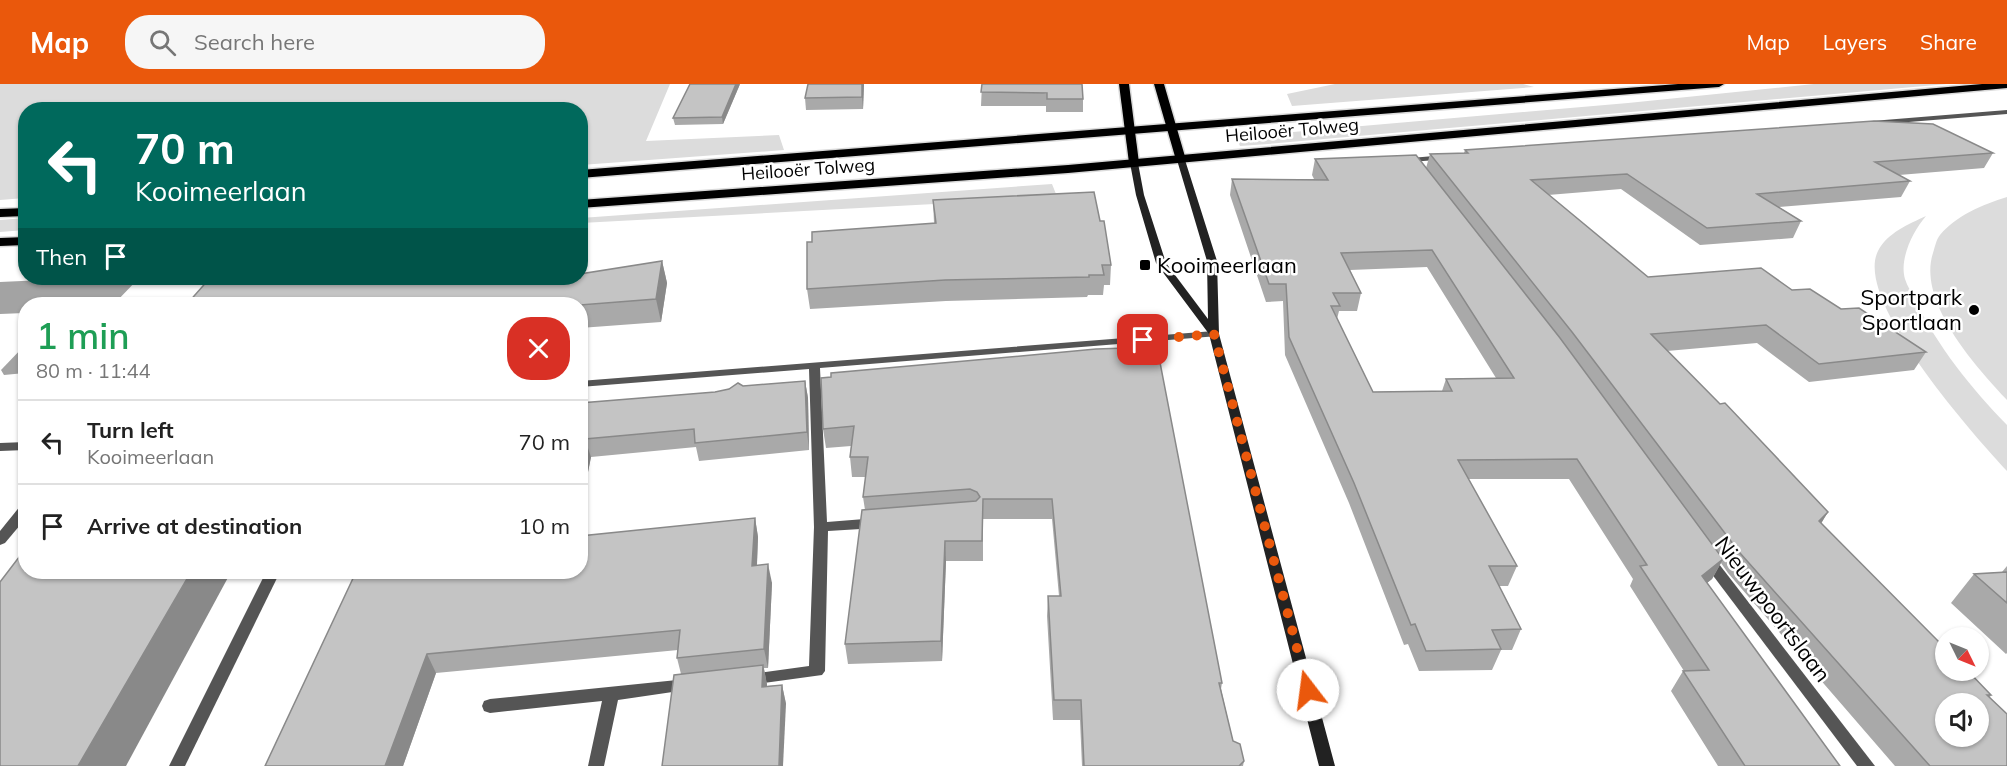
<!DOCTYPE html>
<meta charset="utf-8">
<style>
body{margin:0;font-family:Mulish,sans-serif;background:#f6f6f6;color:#222;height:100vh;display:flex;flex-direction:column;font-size:22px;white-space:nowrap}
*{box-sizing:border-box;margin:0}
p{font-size:20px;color:#767676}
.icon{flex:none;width:33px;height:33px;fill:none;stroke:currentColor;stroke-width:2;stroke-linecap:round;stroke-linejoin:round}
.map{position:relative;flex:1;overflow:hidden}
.side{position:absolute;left:18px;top:213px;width:570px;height:282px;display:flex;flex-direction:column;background:#fff;border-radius:24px;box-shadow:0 2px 4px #0004}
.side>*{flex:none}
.guide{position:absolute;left:18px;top:18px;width:570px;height:183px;border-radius:24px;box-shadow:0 2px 4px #0004;background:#00695c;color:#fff;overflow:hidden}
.needle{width:39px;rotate:133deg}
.tools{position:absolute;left:1935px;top:543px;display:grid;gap:12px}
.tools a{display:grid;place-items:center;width:54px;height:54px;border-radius:50%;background:#fff;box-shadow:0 2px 4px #0004;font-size:30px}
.pin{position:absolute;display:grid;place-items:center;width:51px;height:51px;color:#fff;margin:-26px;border-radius:12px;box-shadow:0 3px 9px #0006}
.me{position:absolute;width:66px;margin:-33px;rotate:345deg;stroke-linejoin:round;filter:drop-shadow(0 0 4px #0008)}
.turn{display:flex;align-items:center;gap:21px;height:126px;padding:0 18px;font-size:27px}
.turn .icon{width:78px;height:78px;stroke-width:2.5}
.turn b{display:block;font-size:42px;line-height:51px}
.then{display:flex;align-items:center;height:57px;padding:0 18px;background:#0003;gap:12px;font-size:22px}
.round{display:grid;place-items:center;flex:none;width:63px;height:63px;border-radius:24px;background:#f6f6f6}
.headline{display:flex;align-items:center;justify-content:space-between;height:102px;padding:0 18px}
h1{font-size:36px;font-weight:600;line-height:45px;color:#1e9e55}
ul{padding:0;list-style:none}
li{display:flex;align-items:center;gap:18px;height:84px;padding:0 18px;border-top:2px solid #e0e0e0}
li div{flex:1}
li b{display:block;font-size:22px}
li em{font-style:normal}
header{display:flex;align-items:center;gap:36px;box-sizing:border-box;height:84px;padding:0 30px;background:#ea580c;color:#fff}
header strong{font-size:28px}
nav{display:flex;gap:33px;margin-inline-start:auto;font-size:21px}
.search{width:420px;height:54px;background:#f6f6f6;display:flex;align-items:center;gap:15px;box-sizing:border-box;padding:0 21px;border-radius:24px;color:#767676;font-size:22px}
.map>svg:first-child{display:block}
.green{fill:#dcdcdc}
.water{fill:#a3a3a3}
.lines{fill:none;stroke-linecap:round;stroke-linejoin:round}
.primary-casing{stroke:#dbdbdb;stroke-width:3}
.highway-casing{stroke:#dbdbdb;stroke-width:3}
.street{fill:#555;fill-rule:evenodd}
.secondary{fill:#222;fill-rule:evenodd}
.primary{fill:#000;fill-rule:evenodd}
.highway{fill:#000;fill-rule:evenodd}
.wall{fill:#a9a9a9;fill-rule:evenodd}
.shaded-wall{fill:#898989}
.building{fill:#c4c4c4;stroke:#898989;stroke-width:1.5;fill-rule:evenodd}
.route{stroke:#ea580c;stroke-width:10;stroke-dasharray:0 18}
.poi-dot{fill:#000;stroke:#fff;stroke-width:2}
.labels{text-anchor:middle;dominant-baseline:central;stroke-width:5;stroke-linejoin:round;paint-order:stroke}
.far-street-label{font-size:18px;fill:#000;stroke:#fff}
.poi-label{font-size:22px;fill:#000;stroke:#fff;text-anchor:start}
.street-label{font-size:22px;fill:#000;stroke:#fff}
</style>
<header>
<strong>Map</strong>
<div class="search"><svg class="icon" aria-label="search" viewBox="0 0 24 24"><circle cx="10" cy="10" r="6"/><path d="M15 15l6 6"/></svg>Search here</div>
<nav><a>Map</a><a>Layers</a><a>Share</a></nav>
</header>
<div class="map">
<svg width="2007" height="682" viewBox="0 0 2007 682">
<rect width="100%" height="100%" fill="#fff"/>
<!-- green -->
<g class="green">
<path d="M0,0H670L646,57L779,51L784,66L581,81L580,26H26L25,114L0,116Z"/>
<path d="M1335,0H1523L1534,3L1292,22L1287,10Z"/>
<path d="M1814,0H1947L1268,60L1240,62L1236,53L1628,19Z"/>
<path d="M1052,100L1056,110L1046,114L581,139V134Z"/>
<path d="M2007,113V316C1976,283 1917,218 1933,169C1935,163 1936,156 1940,151C1957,131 1982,121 2007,113Z"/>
<path d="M1926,132C1913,147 1899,175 1905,195C1907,202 1912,209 1915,216C1938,263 1971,304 2007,341V387C1974,351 1853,216 1878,167C1887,149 1909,140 1926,132Z"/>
<path d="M25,134V146L0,148V136Z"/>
</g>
<!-- water -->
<g class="water">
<path d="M87,194H139L114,220H26L25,229L0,230V198Z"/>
<path d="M25,261V289L4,291L1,286Z"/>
</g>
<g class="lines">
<!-- primary casing -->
<g class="primary-casing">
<g id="primary">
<path d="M1119,0H1129L1139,79L1134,82L1129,79Z"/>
<path d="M1154,0H1164L1186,76L1185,78L1176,76Z"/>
</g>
</g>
<!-- highway casing -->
<g class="highway-casing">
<g id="highway">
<path d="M1678,0H1724L1719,3L580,94V86Z"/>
<path d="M1982,0H2007V4L1068,89L580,124V116L1068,81Z"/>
<path d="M26,124V132L0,133V125Z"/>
<path d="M26,153V161L0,162V154Z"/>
</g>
</g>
<!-- street -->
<g class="street">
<path d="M2007,26V30L1872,41L1868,39L1872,37Z"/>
<path d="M1445,71H1448V75L1411,78L1407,76L1411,74Z"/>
<path d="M1214,247L1218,248L1219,250L1218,252L820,284L827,438L877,434L882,436L884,439L882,442L877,444L828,447L825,587L822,591L749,601L744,599L741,595L744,591L809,582L814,443L809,285L580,303V297Z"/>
<path d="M26,358V366L0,367V359Z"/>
<path d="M26,420V434L5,459L0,461V447L21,421Z"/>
<path d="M1707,469L1712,471L1875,682H1857L1702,477L1700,474L1702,471Z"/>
<path d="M266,488H280L185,682H169Z"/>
<path d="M687,595L693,597L695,601L693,605L618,616L604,682H588L602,617L490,629L484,627L482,622L484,617L490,615Z"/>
</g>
<!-- secondary -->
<path class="secondary" d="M1178,74L1185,76L1217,177L1219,250L1335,682H1319L1209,250L1156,179L1136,111L1130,79L1134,76L1138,79L1144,111L1166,179L1208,235L1207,177L1177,76Z"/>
<!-- primary -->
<use href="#primary" class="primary"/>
<!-- highway -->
<use href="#highway" class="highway"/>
</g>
<!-- wall -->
<g class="wall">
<path d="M740,0L723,40L675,41L673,34Z"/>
<path d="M864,0L863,25L806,26L805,14Z"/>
<path d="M982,0L1083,15V28H1046V22H981Z"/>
<path d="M1465,66L1993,69L1984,84L1899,91L1910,97L1901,113L1779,123L1801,137L1793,154L1700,161L1621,105L1548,111L1648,193L1792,206L1841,225L1926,268L1914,286L1809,298L1757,259L1667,267L1828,428L1821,439L1991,611L1990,613L2007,682H1895L1728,489L1721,479L1712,495L1707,499L1840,682H1718L1671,607L1683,587H1684L1630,502L1633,495L1569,395H1468L1517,482L1508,502H1499L1521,545L1512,566H1501L1492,586L1419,587L1408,560L1404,561L1349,419L1285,271L1283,217L1266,218L1230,111L1232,95H1314L1312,91L1315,75L1426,84L1430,70L1464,69ZM1427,183L1496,294L1446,295L1442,307L1373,308L1337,235L1339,227H1357L1361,209L1350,186Z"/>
<path d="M933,116L1100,137L1111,181L1110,201H1104L1103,211H1088L1087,213L946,217L810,225L807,205L934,139Z"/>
<path d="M662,177L667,199L661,238L580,244V194Z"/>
<path d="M1021,272L1222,599L1221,605L1233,657L1244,677L1243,682H1082L1080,636H1053L1047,532L1048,512H1059L1052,435H983V477H946L942,577L848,580L845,560L865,426L863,413L866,393H852L850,373L851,362L826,364L823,345Z"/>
<path d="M805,297L808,314L809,366L699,377L696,363L591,373L588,388H580V319L715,308L743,302Z"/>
<path d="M755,434L758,453L757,481L772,499L768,584H764L767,602L782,601L786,620L681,590L677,574L678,566L436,589L403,682H265L356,488Z"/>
<path d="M2007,482V569L2006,570L1951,519L1974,490L2002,488Z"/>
</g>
<!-- shaded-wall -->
<g class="shaded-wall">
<path d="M736,0H740L723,40L722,33Z"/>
<path d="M862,0H864L863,25L862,13Z"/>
<path d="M662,177L667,199L661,238L656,215Z"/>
<path d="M805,297L808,314L809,366L807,348Z"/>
<path d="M585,355L591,373L588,388L582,369Z"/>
<path d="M1828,428L1816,448L1819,437Z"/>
<path d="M755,434L758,453L756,501L752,482Z"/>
<path d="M945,457L946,477L942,577L941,557Z"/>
<path d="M1723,475L1712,495L1690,512L1702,492Z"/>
<path d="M768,480L772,499L768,584L764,565Z"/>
<path d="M191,488H231L126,682H78Z"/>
<path d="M427,570L436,589L403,682H385Z"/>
<path d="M763,581L767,600L766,622L762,603Z"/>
<path d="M782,601L786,620L783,682H779Z"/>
</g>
<!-- building -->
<g class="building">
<path d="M690,0H736L722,33L673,34Z"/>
<path d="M808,0H862V13L805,14Z"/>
<path d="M982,0H1082L1083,15H1047V9L981,8Z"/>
<path d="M1874,37L1933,40L1993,69L1875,78L1910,97L1757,110L1801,137L1707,144L1627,90L1531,96L1648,193L1761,184L1792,206L1810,205L1841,225L1859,224L1926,268L1819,280L1766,241L1651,250L1720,320L1725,319L1828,428L1819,437L1946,565V586H1967L1991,611H1987L2007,630V682H1930L1740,469L1572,248L1430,70L1468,69L1465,66ZM1946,620H1978V652H1946Z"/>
<path d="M1416,71L1560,254L1723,475L1702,492L1840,682H1745L1683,587L1709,586L1640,482L1647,481L1577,375L1458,376L1517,482H1489L1521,545L1492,546L1501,565L1426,567L1415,540L1411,541L1354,399L1289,253L1286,200H1269L1232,95L1328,96L1315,75ZM1432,166L1514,294L1446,295L1452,307L1373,308L1331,222H1340L1333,209H1361L1341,169Z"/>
<path d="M1094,108L1100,137H1104L1111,181H1102L1104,191H1089V193L945,196L807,205V158H812V148L936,139L933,116Z"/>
<path d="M662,177L656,215L580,221V220H187L210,194H548V195L556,194H580V190Z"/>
<path d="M1157,263L1222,599H1219L1233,657L1240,660L1244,677L1239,682H1084L1081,616H1054L1048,512H1061L1052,415H983L982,457H945L941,557L845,560L862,426L976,417L980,413L977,408L970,405L863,413L868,373H850L854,342L823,345L821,294L831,293V289L1021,272L1096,265Z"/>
<path d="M805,297L807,348L695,359L694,345L585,355L582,369L580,370V319L715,308L729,305L738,299L743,302Z"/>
<path d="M755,434L752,482L768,480L764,565L677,574L680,546L427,570L385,682H265L356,488H580V452Z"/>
<path d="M26,464V488H191L78,682H0V498Z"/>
<path d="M2007,488V519L1974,490Z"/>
<path d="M763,581L762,603L782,601L779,682H662L674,591Z"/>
</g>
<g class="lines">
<!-- route -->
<path class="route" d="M1143,256L1214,250L1308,606"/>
</g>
<!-- markers -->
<g class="poi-dot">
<rect x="1139" y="175" width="12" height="12" rx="3"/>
<circle cx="1974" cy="226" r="6"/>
</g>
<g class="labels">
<!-- far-street labels -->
<g class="far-street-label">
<text transform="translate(1292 46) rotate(-5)">Heilooër Tolweg</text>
<text transform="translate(808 85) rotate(-4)">Heilooër Tolweg</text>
</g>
<!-- poi labels -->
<g class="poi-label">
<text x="1157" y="181">Kooimeerlaan</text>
<text x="1962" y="213" text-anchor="end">Sportpark<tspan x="1962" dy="25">Sportlaan</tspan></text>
</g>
<!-- street labels -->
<g class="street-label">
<text transform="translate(1773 525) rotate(53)">Nieuwpoortslaan</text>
</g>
</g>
</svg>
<div class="tools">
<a><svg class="needle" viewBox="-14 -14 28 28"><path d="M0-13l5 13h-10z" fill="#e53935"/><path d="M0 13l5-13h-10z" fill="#767676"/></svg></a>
<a><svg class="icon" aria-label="sound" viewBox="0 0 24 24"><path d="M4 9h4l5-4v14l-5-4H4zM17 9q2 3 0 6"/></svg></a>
</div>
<div class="pin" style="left:1143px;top:256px;background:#d93025"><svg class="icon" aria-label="arrive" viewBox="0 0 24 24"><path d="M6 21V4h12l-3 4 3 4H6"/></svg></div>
<svg class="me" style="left:1308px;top:606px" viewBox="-20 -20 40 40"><circle r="19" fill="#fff"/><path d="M0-13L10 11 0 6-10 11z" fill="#ea580c"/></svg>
<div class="guide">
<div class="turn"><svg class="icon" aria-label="left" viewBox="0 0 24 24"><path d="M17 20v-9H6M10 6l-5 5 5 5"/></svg><div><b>70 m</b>Kooimeerlaan</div></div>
<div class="then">Then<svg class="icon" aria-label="arrive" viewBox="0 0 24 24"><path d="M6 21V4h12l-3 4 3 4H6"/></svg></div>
</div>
<section class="side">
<div class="headline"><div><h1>1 min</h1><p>80 m · 11:44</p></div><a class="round" style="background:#d93025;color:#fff"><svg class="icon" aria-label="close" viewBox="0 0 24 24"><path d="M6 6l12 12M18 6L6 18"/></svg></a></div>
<ul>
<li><svg class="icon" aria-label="left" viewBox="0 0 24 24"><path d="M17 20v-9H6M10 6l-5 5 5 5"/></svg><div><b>Turn left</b><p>Kooimeerlaan</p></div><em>70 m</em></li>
<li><svg class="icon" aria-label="arrive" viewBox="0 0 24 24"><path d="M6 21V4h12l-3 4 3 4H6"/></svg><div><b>Arrive at destination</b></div><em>10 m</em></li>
</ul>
</section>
</div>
